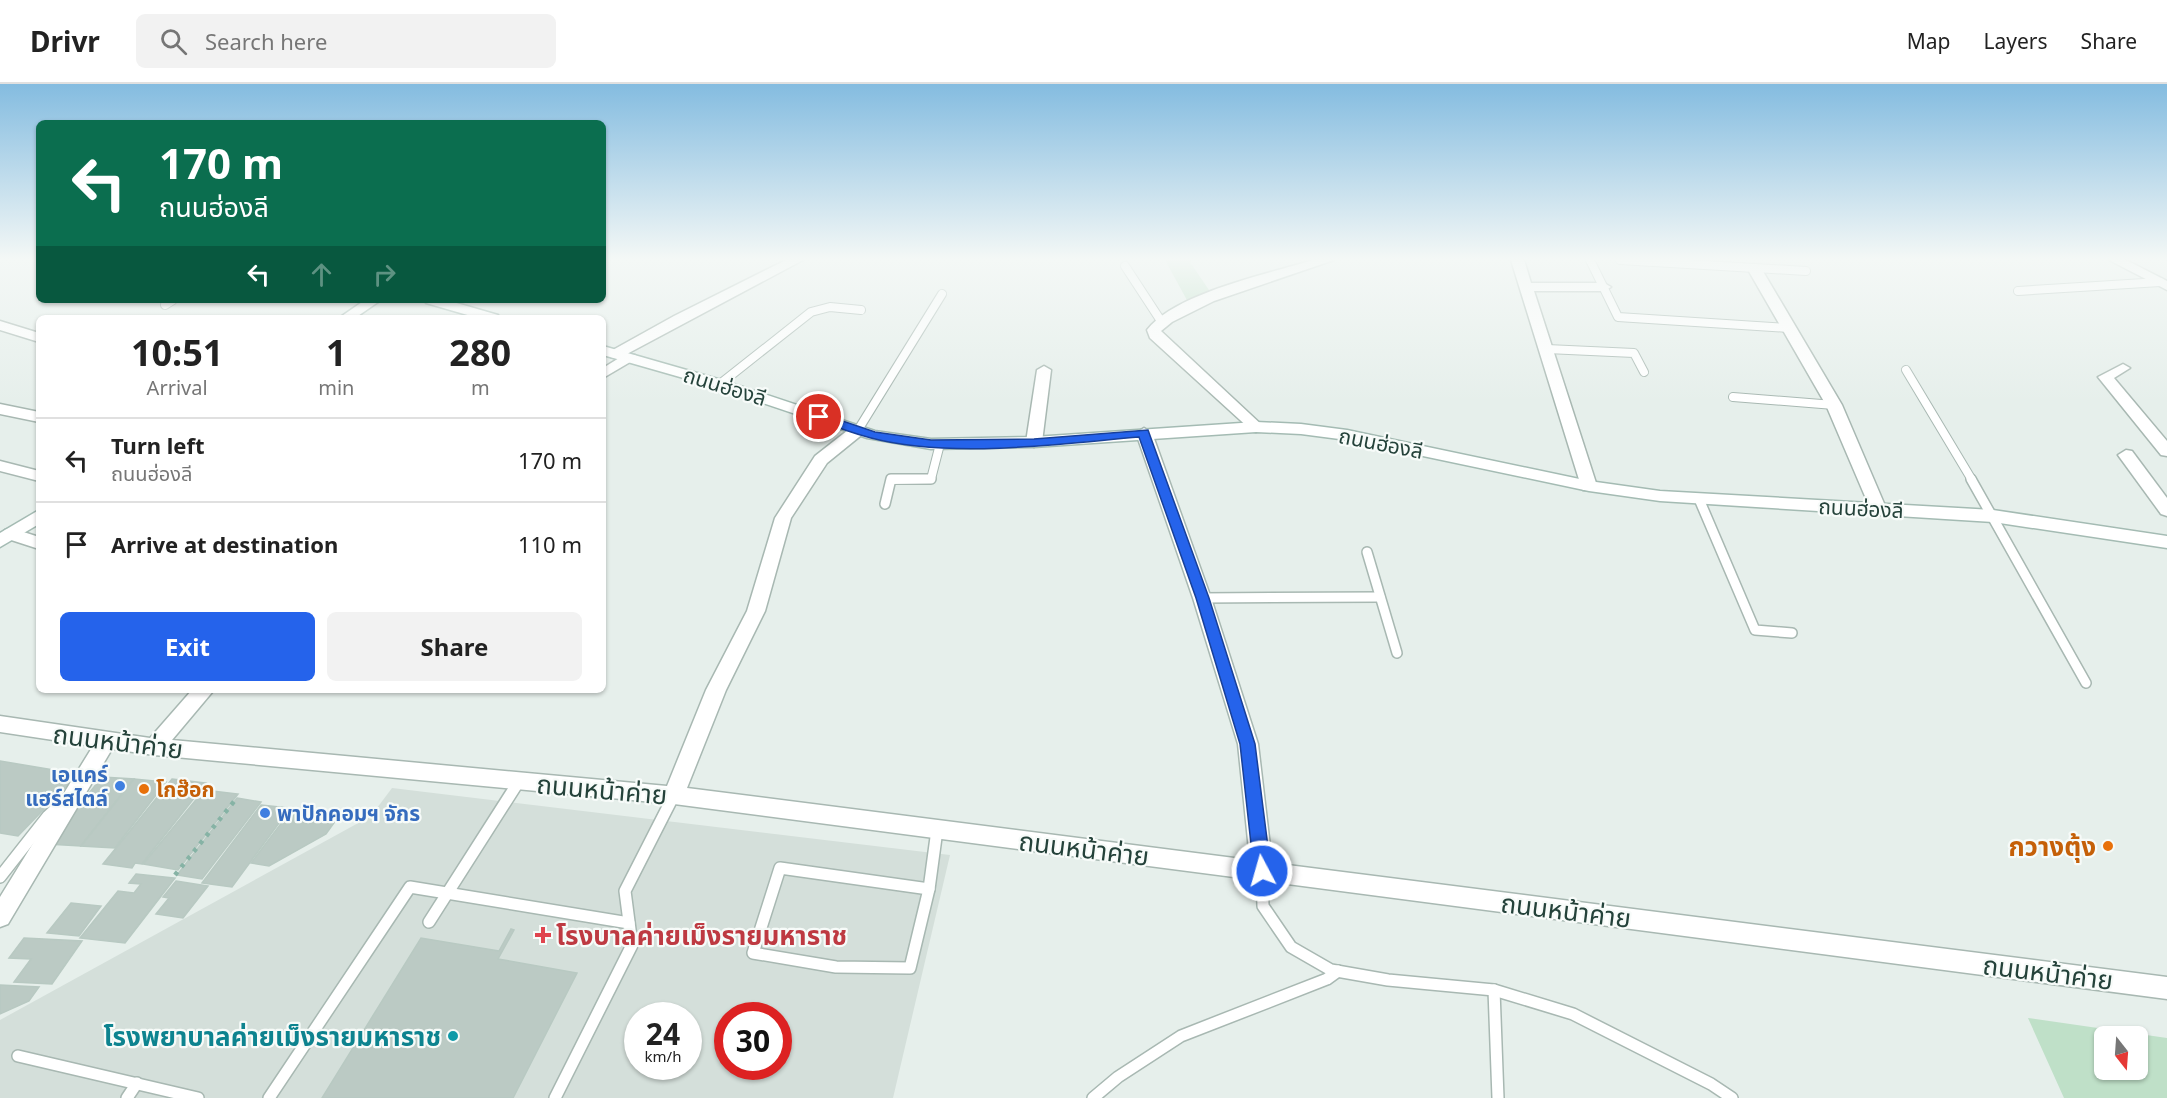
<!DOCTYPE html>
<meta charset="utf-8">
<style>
body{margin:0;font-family:"Noto Sans","Noto Sans Thai",sans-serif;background:#f2f2f2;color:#222;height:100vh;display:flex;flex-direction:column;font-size:22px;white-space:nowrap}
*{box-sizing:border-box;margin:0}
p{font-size:20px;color:#767676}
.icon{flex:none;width:33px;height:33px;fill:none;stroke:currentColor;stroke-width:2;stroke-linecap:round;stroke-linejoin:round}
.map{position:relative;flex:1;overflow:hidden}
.details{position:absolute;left:36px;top:231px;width:570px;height:378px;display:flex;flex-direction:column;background:#fff;border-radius:9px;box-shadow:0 2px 4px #0004}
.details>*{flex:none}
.guide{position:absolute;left:36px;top:36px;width:570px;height:183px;border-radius:9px;box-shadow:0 2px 4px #0004;background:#0b6e4f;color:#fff;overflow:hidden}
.needle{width:39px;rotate:163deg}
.buttons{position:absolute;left:2094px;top:942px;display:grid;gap:12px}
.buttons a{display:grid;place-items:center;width:54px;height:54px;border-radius:9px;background:#fff;box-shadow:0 2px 4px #0004;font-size:30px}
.speed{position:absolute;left:624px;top:918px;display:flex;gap:12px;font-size:30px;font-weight:700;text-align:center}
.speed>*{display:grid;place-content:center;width:78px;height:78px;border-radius:50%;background:#fff;box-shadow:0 2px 4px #0004;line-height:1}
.speed small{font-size:15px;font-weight:400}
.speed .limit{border:9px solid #d22;background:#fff;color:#111}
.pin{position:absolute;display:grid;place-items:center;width:51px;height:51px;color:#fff;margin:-26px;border:3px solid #fff;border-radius:50%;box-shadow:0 2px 6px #0007}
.me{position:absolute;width:66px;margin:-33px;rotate:354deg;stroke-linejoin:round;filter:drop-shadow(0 0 4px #0008)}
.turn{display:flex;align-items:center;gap:21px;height:126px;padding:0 24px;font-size:27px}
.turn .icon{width:78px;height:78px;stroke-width:2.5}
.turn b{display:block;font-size:42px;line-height:51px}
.lanes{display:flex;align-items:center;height:57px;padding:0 24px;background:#0003;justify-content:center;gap:30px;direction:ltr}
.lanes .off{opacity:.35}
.eta{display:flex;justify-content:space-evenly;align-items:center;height:102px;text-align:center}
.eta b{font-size:36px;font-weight:700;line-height:42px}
.cta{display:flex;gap:12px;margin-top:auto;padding:12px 24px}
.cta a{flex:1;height:69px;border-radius:9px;background:#2563eb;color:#fff;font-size:24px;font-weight:700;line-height:69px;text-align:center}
.cta a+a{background:#f2f2f2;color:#222}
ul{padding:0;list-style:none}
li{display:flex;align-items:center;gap:18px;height:84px;padding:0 24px;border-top:2px solid #e0e0e0}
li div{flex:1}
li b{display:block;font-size:22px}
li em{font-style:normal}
header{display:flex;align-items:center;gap:36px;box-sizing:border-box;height:84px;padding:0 30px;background:#fff;border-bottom:2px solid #e0e0e0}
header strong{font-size:28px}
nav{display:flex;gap:33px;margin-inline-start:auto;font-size:21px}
.search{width:420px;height:54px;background:#f2f2f2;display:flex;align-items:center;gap:15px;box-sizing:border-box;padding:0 21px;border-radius:9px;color:#767676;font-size:22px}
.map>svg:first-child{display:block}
.built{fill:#d4dfda;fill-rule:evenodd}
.green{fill:#bfe0c8;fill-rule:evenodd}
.building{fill:#bbcac4;stroke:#b8c9c2;stroke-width:1.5}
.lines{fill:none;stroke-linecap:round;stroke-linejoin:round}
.lane-far2-casing{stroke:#a8b8b2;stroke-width:10}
.lane-far1-casing{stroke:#a8b8b2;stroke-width:12}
.lane-casing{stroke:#a8b8b2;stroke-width:14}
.street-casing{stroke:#a8b8b2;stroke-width:3}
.secondary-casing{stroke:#a4bbb3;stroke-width:3}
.path{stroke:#86b3a5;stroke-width:4.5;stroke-dasharray:4 6;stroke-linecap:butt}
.lane-far2{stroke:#fff;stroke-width:8}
.lane-far1{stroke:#fff;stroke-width:9}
.lane{stroke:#fff;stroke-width:11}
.street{fill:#fff;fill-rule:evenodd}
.secondary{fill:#fff;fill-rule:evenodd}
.route{fill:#2563eb;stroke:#184099;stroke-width:1.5}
.shop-dot{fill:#3f7fe0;stroke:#f7fbf9;stroke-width:2}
.food-dot{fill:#e8710a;stroke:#f7fbf9;stroke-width:2}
.health-dot{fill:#e0444e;stroke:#f7fbf9;stroke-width:2}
.culture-dot{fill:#0f9aa8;stroke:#f7fbf9;stroke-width:2}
.labels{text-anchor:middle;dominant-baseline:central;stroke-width:4.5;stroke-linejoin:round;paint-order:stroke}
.street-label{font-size:21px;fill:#24423a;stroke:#f7fbf9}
.shop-label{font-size:21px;font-weight:bold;fill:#366cbe;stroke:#f7fbf9;text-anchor:end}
.food-label{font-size:21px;font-weight:bold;fill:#c56008;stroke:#f7fbf9;text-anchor:start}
.near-street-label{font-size:26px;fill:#24423a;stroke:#f7fbf9}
.near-food-label{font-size:26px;font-weight:bold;fill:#c56008;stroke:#f7fbf9;text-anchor:end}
.near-health-label{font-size:26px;font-weight:bold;fill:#be3a42;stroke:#f7fbf9;text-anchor:start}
.near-culture-label{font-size:26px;font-weight:bold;fill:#0d838f;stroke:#f7fbf9;text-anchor:end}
</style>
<header>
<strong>Drivr</strong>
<div class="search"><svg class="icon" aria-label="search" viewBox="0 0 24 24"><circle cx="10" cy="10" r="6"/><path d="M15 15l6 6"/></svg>Search here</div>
<nav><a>Map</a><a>Layers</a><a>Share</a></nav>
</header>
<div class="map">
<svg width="2167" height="1014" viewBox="0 0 2167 1014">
<rect width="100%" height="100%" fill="#e6efeb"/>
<!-- built -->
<path class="built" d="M392,704L950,771L893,1014H0V936L371,732ZM638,932H688V982H638ZM728,932H778V982H728Z"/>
<!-- green -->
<g class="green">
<path d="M1165,176H1193L1190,178L1211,209L1188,218Z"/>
<path d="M2028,934L2167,954V1014H2064ZM2104,952H2138V986H2104Z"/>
</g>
<!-- building -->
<g class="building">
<path d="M0,677L78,690L18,752L0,749Z"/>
<path d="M102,693L134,695L81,762L48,760Z"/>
<path d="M134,695L166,698L115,764L81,762Z"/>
<path d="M172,695L206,699L142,780L135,779L132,784L103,780Z"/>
<path d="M204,706L238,710L178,786L143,780Z"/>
<path d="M237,714L261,718L202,795L177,791Z"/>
<path d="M261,721L290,724L232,803L202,799Z"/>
<path d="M289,729L336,736L326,750L269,782L251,779Z"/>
<path d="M136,790L175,794L125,859L80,854L118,807L134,809L141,800L129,799Z"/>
<path d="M176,797L208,802L183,834L156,830L169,814L163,813Z"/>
<path d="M71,819L101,822L79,852L47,849Z"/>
<path d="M511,845L514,846L498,875L577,889L513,1014H322L421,854L499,867Z"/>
<path d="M24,854L82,857L52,900L14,898L31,875L9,874Z"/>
<path d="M0,901L39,903L29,917L0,930Z"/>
</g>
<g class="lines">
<!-- lane-far2 casing -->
<g class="lane-far2-casing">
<g id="lane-far2">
<path d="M1590,176L1618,233L1789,244"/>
<path d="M1620,176L1806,187"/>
<path d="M1125,182L1161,237"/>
<path d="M2018,207L2160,198"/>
<path d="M165,221L173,216"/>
<path d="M1547,265L1634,269L1644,288"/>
<path d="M1906,286L1972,396"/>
<path d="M720,300L811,228L830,223L861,226"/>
<path d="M1733,313L1834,321"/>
<path d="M858,346L942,210"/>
<path d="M891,396L931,395L940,360"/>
</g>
</g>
<!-- lane-far1 casing -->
<g class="lane-far1-casing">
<g id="lane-far1">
<path d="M1971,395L2086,599"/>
<path d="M1699,415L1755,546L1792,549"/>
<path d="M885,420L891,395H931"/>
<path d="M1367,468L1397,569"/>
<path d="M1202,514L1380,513"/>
</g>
</g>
<!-- lane casing -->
<g class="lane-casing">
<g id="lane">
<path d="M780,784L929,805L910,884L836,883L753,869Z"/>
<path d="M1262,787L1263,822L1291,863L1331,886L1388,896L1494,906L1573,930L1711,1000L1732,1014"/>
<path d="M0,793L48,732L60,721"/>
<path d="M929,805L937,746"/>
<path d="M429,838L519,697"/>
<path d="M1494,906L1498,1014"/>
<path d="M18,972L198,1014"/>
<path d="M127,1014L137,999"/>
<path d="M269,1014L410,803L629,839"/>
<path d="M555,1014L632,861L625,807L674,711"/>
<path d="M1093,1014L1118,993L1181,952L1327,895L1338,887"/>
</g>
</g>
<!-- street casing -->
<g class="street-casing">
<g id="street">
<path d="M786,176H803L625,271H635L637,274L603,294V284L624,271L616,274L611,273L609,270L611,267L674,232Z"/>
<path d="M1313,176H1334L1214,217L1172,238L1161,247L1264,343L1256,348L1251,346L1150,254L1147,246C1175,209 1268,190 1313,176Z"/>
<path d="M1511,176H1524L1531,199H1604L1611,203L1604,207H1534L1597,402L1595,406H1583L1581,402Z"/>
<path d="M2109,176H2126L2167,197V206Z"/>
<path d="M1754,180L1761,184L1842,321L1886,424L1884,428H1872L1870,424L1826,321L1747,184Z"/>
<path d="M0,237L39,249V258L0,246Z"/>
<path d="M2123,280L2130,284L2114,294L2167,357V372L2161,371L2098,293Z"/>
<path d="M1044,282L1051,286L1042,358L1034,363L1026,358L1037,286Z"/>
<path d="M0,320L39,328V338L0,330Z"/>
<path d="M858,341L866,346L864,349L827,379L791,434L765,527L726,606L687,704L1250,776L1238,660L1193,514L1136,349L1144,344L1152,349L1211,514L1258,660L1272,779L2167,893V915L674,720L154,671L112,665L8,840L0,843V813L93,662L0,648V632L150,654L192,606H214L172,656L667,702L706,606L747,527L775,434L815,372L852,343Z"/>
<path d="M2126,366L2132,367L2167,414V432L2161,430L2118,371Z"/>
<path d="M0,377L39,387V397L0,387Z"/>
<path d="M11,444L39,453V465L5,454L2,450L5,446Z"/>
</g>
</g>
<!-- secondary casing -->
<g class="secondary-casing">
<g id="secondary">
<path d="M365,216H381L355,234H339Z"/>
<path d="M424,216H446L498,231L500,234H478L426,219Z"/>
<path d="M603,262L725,297L875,347L931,355L1034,353L1256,338L1301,340L1347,346L1589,397L1660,407L1993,426L2167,452V464L1993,438L1660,417L1589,407L1347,356L1301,350L1256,348L1034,363L931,365L867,354L715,303L603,271Z"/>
<path d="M39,426V440L0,463V449Z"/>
</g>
</g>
<!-- path -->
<path class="path" d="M175,791L236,715"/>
<!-- lane-far2 -->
<use href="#lane-far2" class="lane-far2"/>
<!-- lane-far1 -->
<use href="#lane-far1" class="lane-far1"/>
<!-- lane -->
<use href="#lane" class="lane"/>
<!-- street -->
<use href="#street" class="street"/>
<!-- secondary -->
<use href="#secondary" class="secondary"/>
</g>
<!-- sky -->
<linearGradient id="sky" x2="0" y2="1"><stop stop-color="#84bce0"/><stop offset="0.55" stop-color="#f4f8f6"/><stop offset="1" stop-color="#f4f8f6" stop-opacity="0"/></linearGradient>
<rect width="2167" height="318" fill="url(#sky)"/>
<!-- route -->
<path class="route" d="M819,329L875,348L931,356L1034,355L1148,346L1209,514L1255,660L1271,787L1268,792L1262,794L1256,792L1254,787L1240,660L1196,514L1139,353C1057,360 951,375 871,354C852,349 833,342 815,335L813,333Z"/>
<!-- markers -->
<g class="shop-dot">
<circle cx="120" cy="702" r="6"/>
<circle cx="265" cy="729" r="6"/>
</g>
<g class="food-dot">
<circle cx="144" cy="705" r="6"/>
<circle cx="2108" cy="762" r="6"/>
</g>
<path class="health-dot" d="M540 842h6v6h6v6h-6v6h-6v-6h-6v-6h6z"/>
<circle class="culture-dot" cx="453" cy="952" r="6"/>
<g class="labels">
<!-- street labels -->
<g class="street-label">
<text transform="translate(725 302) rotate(17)">ถนนฮ่องลี</text>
<text transform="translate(1381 359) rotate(11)">ถนนฮ่องลี</text>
<text transform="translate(1861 424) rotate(3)">ถนนฮ่องลี</text>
</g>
<!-- shop labels -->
<g class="shop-label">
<text x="108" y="690">เอแคร์<tspan x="108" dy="24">แฮร์สไตล์</tspan></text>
<text x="277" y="729" text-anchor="start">พาปักคอมฯ จักร</text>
</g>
<!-- food labels -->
<g class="food-label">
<text x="156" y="705">โกฮ๊อก</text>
</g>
<!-- near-street labels -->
<g class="near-street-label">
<text transform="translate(118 657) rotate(7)">ถนนหน้าค่าย</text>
<text transform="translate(602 705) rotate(5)">ถนนหน้าค่าย</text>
<text transform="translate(1084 764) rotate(7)">ถนนหน้าค่าย</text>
<text transform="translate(1566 826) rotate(7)">ถนนหน้าค่าย</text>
<text transform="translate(2048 888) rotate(7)">ถนนหน้าค่าย</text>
</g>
<!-- near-food labels -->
<g class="near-food-label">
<text x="2096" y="762">กวางตุ้ง</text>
</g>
<!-- near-health labels -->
<g class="near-health-label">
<text x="556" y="851">โรงบาลค่ายเม็งรายมหาราช</text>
</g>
<!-- near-culture labels -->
<g class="near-culture-label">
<text x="441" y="952">โรงพยาบาลค่ายเม็งรายมหาราช</text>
</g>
</g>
</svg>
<div class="buttons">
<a><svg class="needle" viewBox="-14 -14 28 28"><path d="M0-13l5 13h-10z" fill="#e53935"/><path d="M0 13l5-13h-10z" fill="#767676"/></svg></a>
</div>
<div class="speed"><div>24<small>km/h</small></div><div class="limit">30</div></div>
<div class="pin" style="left:819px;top:333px;background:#d93025"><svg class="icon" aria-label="arrive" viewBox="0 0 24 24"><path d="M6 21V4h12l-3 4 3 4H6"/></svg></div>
<svg class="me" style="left:1262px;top:787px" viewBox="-20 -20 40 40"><circle r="17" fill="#2563eb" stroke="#fff" stroke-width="3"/><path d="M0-11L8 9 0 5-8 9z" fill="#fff"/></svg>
<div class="guide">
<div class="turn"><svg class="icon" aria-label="left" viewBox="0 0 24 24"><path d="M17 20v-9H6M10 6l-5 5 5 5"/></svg><div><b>170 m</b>ถนนฮ่องลี</div></div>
<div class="lanes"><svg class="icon" aria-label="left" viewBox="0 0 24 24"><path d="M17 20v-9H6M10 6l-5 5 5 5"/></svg><svg class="icon off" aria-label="ahead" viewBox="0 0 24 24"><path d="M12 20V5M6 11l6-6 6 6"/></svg><svg class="icon off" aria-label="right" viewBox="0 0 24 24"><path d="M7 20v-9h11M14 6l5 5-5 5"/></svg></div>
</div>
<section class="details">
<div class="eta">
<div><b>10:51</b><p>Arrival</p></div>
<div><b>1</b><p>min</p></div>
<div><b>280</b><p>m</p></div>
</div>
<ul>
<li><svg class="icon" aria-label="left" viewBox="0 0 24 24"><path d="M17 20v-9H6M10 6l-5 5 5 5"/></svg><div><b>Turn left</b><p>ถนนฮ่องลี</p></div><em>170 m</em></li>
<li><svg class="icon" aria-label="arrive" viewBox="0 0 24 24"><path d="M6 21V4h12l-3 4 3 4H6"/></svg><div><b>Arrive at destination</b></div><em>110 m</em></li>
</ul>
<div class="cta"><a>Exit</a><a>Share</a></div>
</section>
</div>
